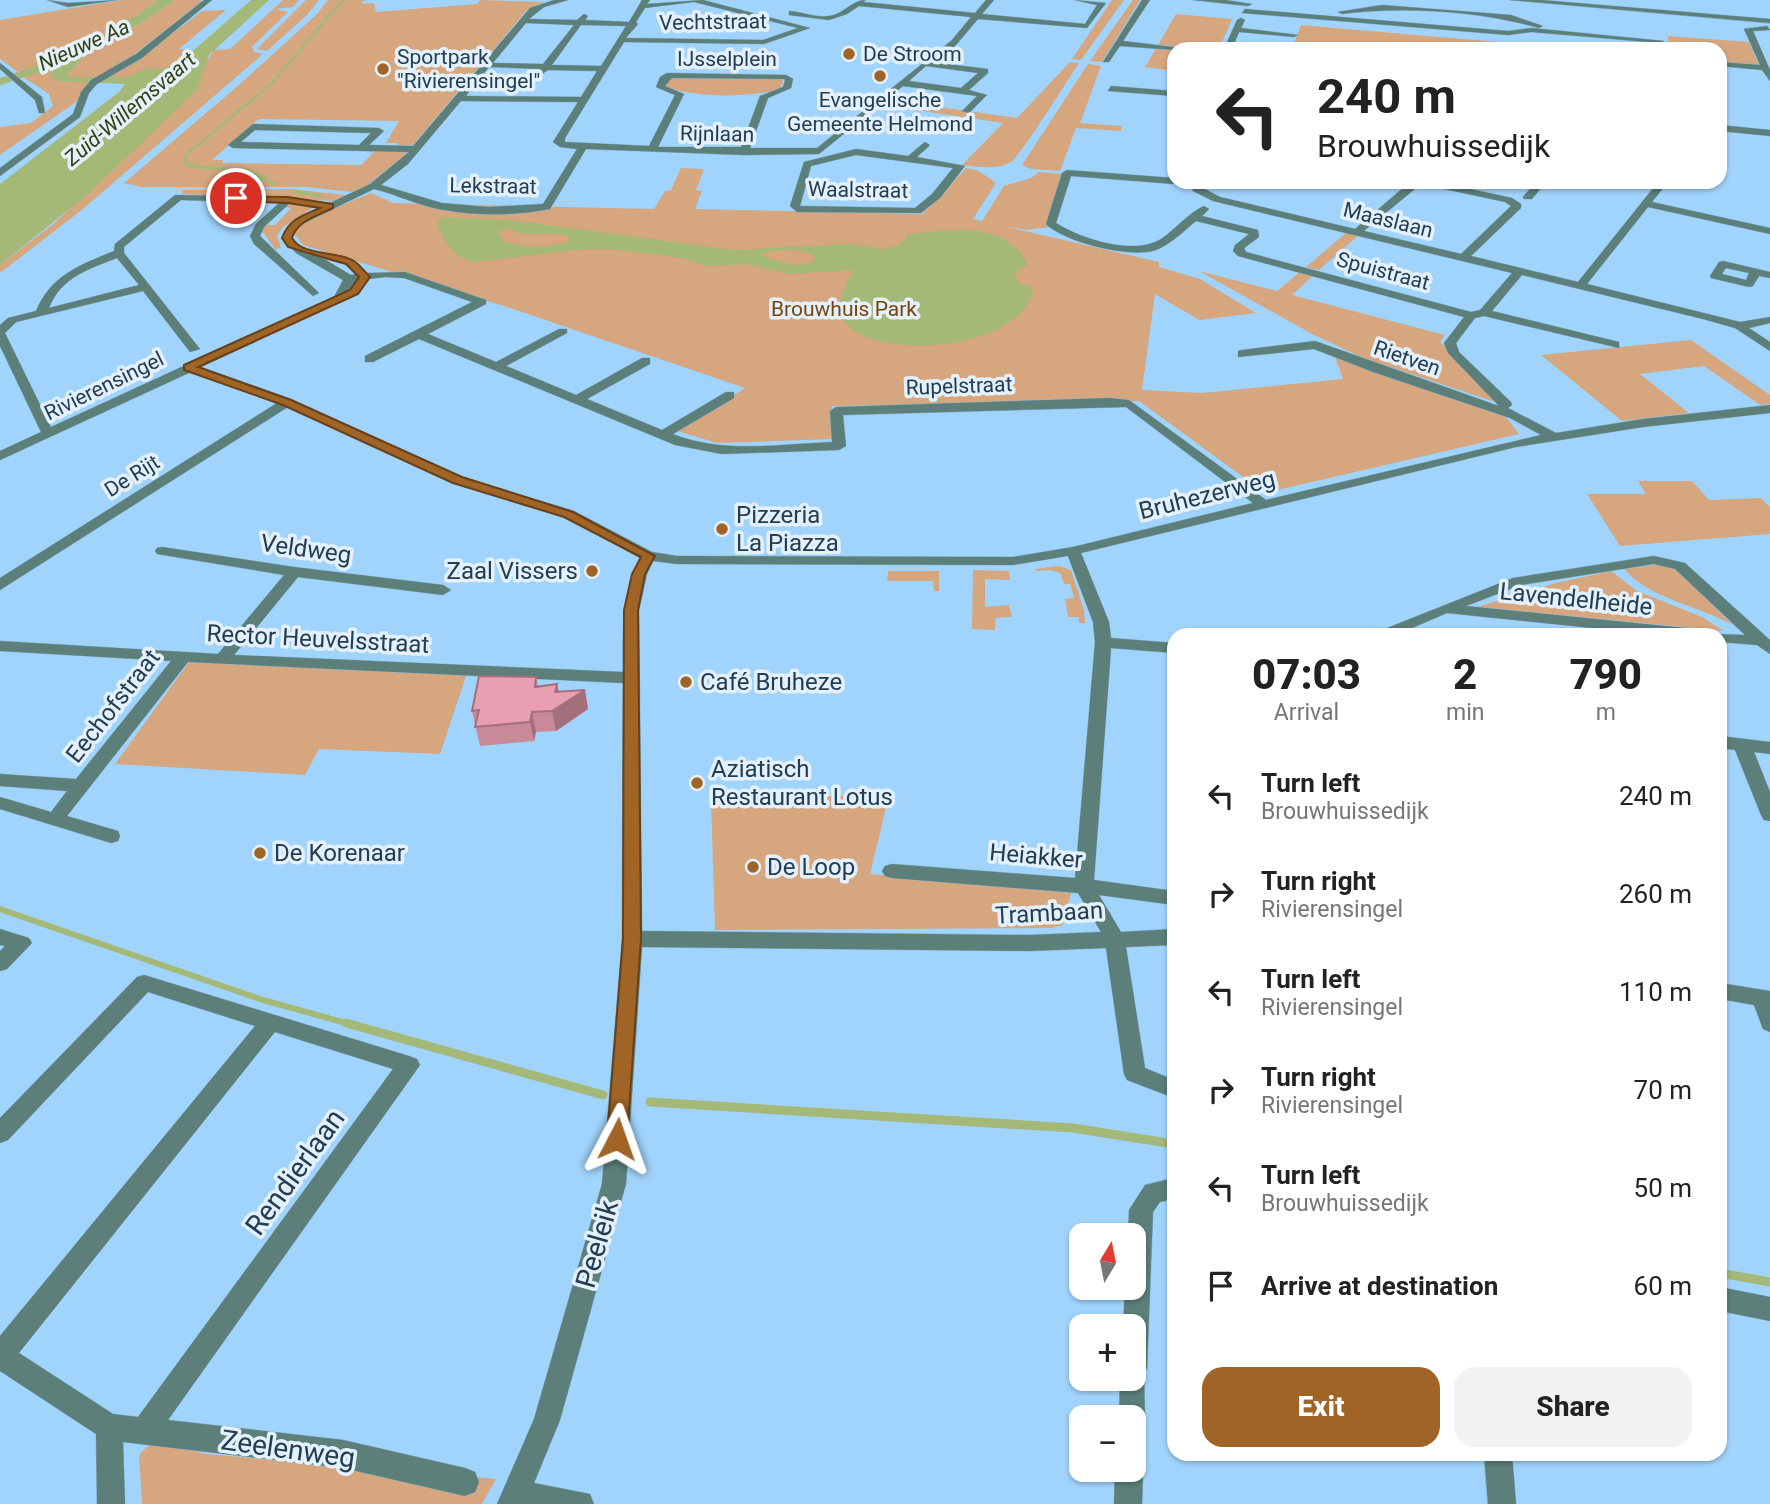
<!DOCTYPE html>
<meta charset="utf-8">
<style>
body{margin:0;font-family:Roboto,sans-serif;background:#f2f2f2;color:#222;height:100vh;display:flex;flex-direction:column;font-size:26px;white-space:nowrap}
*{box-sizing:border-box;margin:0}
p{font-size:23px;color:#767676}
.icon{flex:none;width:38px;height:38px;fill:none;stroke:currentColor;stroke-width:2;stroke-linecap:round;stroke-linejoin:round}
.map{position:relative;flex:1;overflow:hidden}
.details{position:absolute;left:1167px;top:628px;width:560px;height:833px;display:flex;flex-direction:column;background:#fff;border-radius:21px;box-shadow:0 2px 5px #0004}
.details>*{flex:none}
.hud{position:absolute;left:1167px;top:42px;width:560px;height:147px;border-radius:21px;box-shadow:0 2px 5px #0004;background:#fff;color:#222;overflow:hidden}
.needle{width:46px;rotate:10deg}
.buttons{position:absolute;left:1069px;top:1223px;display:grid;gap:14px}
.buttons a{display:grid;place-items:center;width:77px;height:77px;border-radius:14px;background:#fff;box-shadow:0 2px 5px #0004;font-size:35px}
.pin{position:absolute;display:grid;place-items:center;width:60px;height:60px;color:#fff;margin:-30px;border:4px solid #fff;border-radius:50%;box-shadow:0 2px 7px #0007}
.me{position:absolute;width:77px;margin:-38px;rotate:4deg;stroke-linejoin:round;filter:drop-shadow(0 0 5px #0008)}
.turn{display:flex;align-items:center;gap:24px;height:147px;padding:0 35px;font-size:32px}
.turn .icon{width:91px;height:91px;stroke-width:2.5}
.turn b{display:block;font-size:49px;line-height:60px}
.eta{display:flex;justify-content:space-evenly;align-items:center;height:119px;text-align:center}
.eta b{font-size:42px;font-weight:800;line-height:49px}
.button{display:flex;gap:14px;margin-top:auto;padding:14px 35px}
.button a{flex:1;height:80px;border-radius:21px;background:#a06426;color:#fff;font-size:28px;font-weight:800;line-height:80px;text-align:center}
.button a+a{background:#f2f2f2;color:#222}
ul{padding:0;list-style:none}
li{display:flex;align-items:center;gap:21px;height:98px;padding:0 35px}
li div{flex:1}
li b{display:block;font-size:26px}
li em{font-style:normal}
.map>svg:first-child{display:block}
.green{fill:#d6a77e}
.water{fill:#a4b877;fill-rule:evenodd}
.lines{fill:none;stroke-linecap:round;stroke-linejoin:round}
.stream-far3{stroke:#a4b877;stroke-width:2.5}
.stream-far2{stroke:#a4b877;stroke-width:3.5}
.stream-far1{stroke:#a4b877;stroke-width:6}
.stream{stroke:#a4b877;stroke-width:9}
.minor-casing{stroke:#85b3d7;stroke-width:1}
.minor{fill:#5c7f79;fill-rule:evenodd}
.wall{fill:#c88999}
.shaded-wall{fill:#a36f7d}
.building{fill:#e99fb2;stroke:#a36f7d;stroke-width:2}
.route{fill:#a06426;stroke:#684119;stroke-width:2}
.poi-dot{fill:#a06426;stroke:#e4f0fb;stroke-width:2.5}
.labels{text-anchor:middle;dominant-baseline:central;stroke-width:7;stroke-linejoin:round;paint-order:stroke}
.far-street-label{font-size:21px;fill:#233e52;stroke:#e4f0fb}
.far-water-label{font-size:21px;font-style:italic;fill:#344110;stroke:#e4f0fb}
.far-poi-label{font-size:21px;fill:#233e52;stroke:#e4f0fb;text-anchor:start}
.far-park-label{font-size:21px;fill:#78460a;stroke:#e4f0fb}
.street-label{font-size:24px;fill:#233e52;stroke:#e4f0fb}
.poi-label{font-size:24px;fill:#233e52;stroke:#e4f0fb;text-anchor:start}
.near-street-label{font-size:28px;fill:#233e52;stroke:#e4f0fb}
</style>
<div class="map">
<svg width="1770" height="1504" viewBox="0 0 1770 1504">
<rect width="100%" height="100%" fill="#a1d4fd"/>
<!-- green -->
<g class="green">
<path d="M121,0H158C116,33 68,55 18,72L0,59V20Z"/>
<path d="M175,0H201L200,3L132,56L95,78L70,77L68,74L90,49L143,22Z"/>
<path d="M283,0H299L293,7L275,9L288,12L252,47L254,52L263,54L83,209L0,273V265L52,225L115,168L202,69L214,50L230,49Z"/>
<path d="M306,0H319L307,15L267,51L257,49Z"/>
<path d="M328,0H369L362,1L363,4L374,3L376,12L477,4L480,0L544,2L527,10L413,145L397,146L398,143H386L399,121L259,119L212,160H223L222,163L361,165L377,149L410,151L369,184L353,192L306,187H141L124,183L240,84L316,15Z"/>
<path d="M1112,0H1124L1081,60L1072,59Z"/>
<path d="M1133,0H1140L1102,62L1090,61Z"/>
<path d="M226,10L179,49L195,50L164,69H144L132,77L102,78L143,56L202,11Z"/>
<path d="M1176,14L1232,19L1219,49L1158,45Z"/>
<path d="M1301,25L1520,44V49H1292Z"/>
<path d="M1667,36L1749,42L1759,65L1720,62V49H1671Z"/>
<path d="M1156,48L1174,49V71L1145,67Z"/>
<path d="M1070,62L1079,63C1069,78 1020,157 1011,162C997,170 977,167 962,165L1003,123L882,105L889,100L1017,118Z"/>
<path d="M1088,64L1101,66L1080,123L1122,126L1121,131L1076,128L1060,171L1031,169L1022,165Z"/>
<path d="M53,68L55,81L91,82L76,102L0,155V127L31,123L53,106L49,94L23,77Z"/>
<path d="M669,76L784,78L780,89C750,98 693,98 664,86Z"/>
<path d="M681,168L704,169L696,190L702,191L695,209L924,214L922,212L928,209L966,168C979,169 986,176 996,183L973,219L982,221L1004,186L1031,178L1039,172L1063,174L1049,217L1050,227L1026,230L1003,226L1159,262V267L1200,279L1256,313L1199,320L1155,294L1142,390L1202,393L1343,379L1334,354L1503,413L1519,434L1265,493L1139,401L832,406L833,439L717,443L677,431L745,388L507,307L303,245L293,232L314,217L371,193L393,203L654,209L665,191L671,190Z"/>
<path d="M289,189L346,195L333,201L182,194L183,190Z"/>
<path d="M294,203L310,205L313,208L283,227L277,236L281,247L276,250L262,231L265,225H275L291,208L284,207Z"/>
<path d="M1347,232L1359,235L1319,270L1306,267Z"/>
<path d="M1199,271L1277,291L1301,271L1315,274L1292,295L1445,335L1440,342L1510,407L1363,358L1314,335Z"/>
<path d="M1691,340L1770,395V404L1760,405L1704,366L1640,374L1689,413L1622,421L1541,355Z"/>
<path d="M1638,481H1692L1709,500L1761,498L1770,507V534L1620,546L1587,494H1646Z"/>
<path d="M1661,564L1674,568L1733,625C1699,606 1650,599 1624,569Z"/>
<path d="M1059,566L1071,570L1084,610L1085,623H1079V617H1068L1065,599L1074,598L1070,584H1064L1060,573L1050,570L1036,571L1035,569Z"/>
<path d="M973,570L1009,571L1010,580L985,579V607L1009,605L1012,617L996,618L995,630L972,629Z"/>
<path d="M888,571H939V591H934L933,581H887Z"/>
<path d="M1611,571L1637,591L1702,617L1724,631L1477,607L1556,583Z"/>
<path d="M192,658L468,670L440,754L319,749L305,775L115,764Z"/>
<path d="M886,794L883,803L887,804L870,874L1071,893L1063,925L1051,928L715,930L711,800Z"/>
<path d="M153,1441L206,1454L496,1479L482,1504H142L139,1455Z"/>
</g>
<!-- water -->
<g class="water">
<path d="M158,0H175L143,22L90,49L68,74L70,77H128L144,69H164L195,49L251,0H269L209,55L197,90L88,194L0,265V184L119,92L125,84L55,81L50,75L53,68L0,85V78C57,59 110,37 158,0Z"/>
<path d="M444,217L517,221L733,250L848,244L884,249L897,246L906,239V235C947,229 1006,219 1028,265L1017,270L1014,276L1021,284L1033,287C1026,356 846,364 840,310C839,296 848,282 853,270L790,274L747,264L705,266L684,258L612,249H586L474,262C454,258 442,241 437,222ZM508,228L522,234H560L566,235L570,241C545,249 526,248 502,241V238L499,235V231ZM772,251C786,251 806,247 816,259C800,271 776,261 759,255Z"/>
</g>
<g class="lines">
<!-- stream-far3 -->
<path class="stream-far3" d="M188,164L185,161L187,154L272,83L343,0"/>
<!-- stream-far2 -->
<g class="stream-far2">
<path d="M187,163L190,166L247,170L276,185"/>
<path d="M294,191L321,196"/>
</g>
<!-- stream-far1 -->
<path class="stream-far1" d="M0,909L263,1000L353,1025"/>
<!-- stream -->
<g class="stream">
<path d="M346,1023L603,1095"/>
<path d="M650,1102L1073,1128L1174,1144"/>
<path d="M1720,1273L1770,1282"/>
</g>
<!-- minor casing -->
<g class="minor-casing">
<g id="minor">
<path d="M47,0L68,3L118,0L68,7Z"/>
<path d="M204,0H212L142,58L97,84L89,93L80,117L0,176V168L73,114L81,92L91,80L136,54Z"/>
<path d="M554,0H568L544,7L529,19L577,20L584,14L588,16L585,20L629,22L642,0H650L647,4L703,0L810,28L764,44L624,42L565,138V142L649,146L675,95L656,87L660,77L667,73L786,75L793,79L791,88L768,98L750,148H817L952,40L971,17L859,6L847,14L829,20L789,15V11C803,12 816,18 829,16C844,14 852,0 866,0L863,2L975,13L986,0H994L982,14L1085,24L1097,5L1074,0L1106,3L1087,28L978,19L950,52H944L931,62L988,69V73L969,90L987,95L969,113L962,111L977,96L903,86L819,154L744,155L586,149L550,209C511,217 463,216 426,206C408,201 392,193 374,189L302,224L295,230L292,238L301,247L353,260L367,273L405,272L486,300V304L428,334L496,362L559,329H567V333L506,366L576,395L642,358H650V364L587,399L662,430L726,392H734V398L673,434C722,454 781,444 832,442L830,411L836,407L1109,398L1129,400L1266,500L1541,435L1510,418L1373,372L1314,349L1238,357V351L1242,350L1315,341L1499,406L1448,353L1444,343L1464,317L1238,256L1233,251L1235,245L1249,234L1196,221C1184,231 1171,244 1156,250C1131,259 1064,242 1046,224L1062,173L1067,170L1174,178V182H1178L1174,184L1071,176L1056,223C1081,239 1134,256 1161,239C1176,229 1188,213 1204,206L1209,209L1202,216L1258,230L1259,237L1244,248L1246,252L1471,312L1480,310L1512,273L1213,201L1193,191L1190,182H1200L1201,187L1220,197L1355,229L1410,182H1438L1512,198L1521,204V208L1471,256L1578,282L1658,182H1668L1652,202L1770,228V234L1648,207L1587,284L1740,322L1770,317V323L1749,328L1770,342V351L1735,328L1703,319L1522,275L1492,311L1619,342V348L1484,316L1475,318L1456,343L1459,352L1511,402L1512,405L1508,408L1556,433L1643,419L1770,405V413L1643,427L1516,447L1081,553L1109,622L1111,638L1174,643V653L1111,648L1094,880L1174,891V905L1099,895L1121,932L1174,929V945L1126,947L1145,1068L1174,1080V1098L1127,1080L1124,1074L1106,948L1029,951L642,947L626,1184L560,1420L534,1483L590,1494L594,1504H497L534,1419L602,1184L622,939L623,683L188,662L67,816L118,831L120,836L118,841L111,843L0,809V797L51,812L67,791L0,786V774L76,779L171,661L0,651V641L218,654L284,575L157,554L155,551L157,548L162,547L294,567L443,585L451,590L443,595L298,577L234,655L623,672C623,632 621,594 640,558L564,517L452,483L288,407L0,590V578L277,403L191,372L0,460V451L41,432L0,346V325L8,318L36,311C51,275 80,265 114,251L115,244L175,195L288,197L330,203L370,184L409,152L233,148L228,145L253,124L379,128L384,131L369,145L413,146L530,8ZM694,2L798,28L763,40L626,38L638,24L636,22L645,8ZM526,23L574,25L543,64L493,63ZM581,25L626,26L601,66L552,65ZM926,66L978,73L961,88L909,81ZM489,67L540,69L538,72L542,74L548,70L597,71L581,97L466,96ZM672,78L784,79L785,80L783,87L760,96L741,147H658L684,94L665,86ZM461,101L578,102L553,142L560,147L577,149L543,204L488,207L442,203L381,185L408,164ZM255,130L371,133L359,145L241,142ZM1421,184L1505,202L1511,206L1461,254L1364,231ZM181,200L279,203L256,224L250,236L254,244L313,296L319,293L317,291L260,236L264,227L290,203L320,208C304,215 288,220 282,238L296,253L343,280L334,297L51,427L5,333L16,322L143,291L190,352L200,349L124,253V247ZM117,258L139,285L49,308C61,277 89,269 117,258ZM324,259L345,264L356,274L351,275ZM386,277L404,278L472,302L365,356V362H373L419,339L675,445L722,454L839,450L846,446L843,415L1126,407L1253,503L1073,547L1013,557L677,556L652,552L574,511L462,477L291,399L201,367L358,294L369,279ZM1068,556L1093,622L1095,642L1075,878L892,864L885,866L882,871L885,876L892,878L1078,893L1101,932L1029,935L642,931L639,610L647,574L653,561L677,564L1013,565Z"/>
<path d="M1142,0H1150L1123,41L1190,49L1174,50L1120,46L1109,62H1103Z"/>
<path d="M1193,0H1225L1252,4L1248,6Z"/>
<path d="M1510,0H1541L1770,19V23Z"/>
<path d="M1382,5L1511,15L1543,26L1539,28C1479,11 1404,6 1342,14L1338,12Z"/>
<path d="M1245,9L1508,31L1531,28L1664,41L1660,43L1531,32L1508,35L1242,13Z"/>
<path d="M1241,18L1245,20L1241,28L1298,35L1294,37L1239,32L1232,49H1224L1237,20Z"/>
<path d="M1767,26L1770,30L1753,31L1770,70V81L1762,70L1720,66V62L1760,65L1744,29Z"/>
<path d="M1528,46L1542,49H1525Z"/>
<path d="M0,63L42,97L45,113H39L35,100L0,69Z"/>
<path d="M1111,86L1174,91V96L1108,91Z"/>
<path d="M1720,125L1770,130V136L1720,131Z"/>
<path d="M925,142L930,145L917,157L965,166L940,198L921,213L797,212L790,206L804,162L856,149L908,156ZM856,155L953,168L932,194L915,208L800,206L811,166Z"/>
<path d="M1255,182H1268L1263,185Z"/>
<path d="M1536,182H1546L1532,199H1524L1523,197Z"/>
<path d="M1723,261L1770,272V278L1759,276L1753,286L1749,287L1711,278L1710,276L1719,262ZM1726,268L1749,273L1746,280L1722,274Z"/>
<path d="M1654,556L1685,563L1770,640V654L1757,645L1720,642V635L1714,634L1745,635L1675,569L1654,564L1521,585L1466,606L1705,630L1713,635H1660L1447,613L1396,635H1375L1377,632L1513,578Z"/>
<path d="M1720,736L1770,742V754L1754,752L1770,792V821L1764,820L1761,815L1735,750L1720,748Z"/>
<path d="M0,929L29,938L32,943L7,969L0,971V951L5,946L0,945Z"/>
<path d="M144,975L409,1056L417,1059L420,1065L168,1420L343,1440L465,1468L475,1472L479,1482L475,1492L465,1496L343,1468L123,1442L125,1504H97L96,1434L0,1371V1336L255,1026L148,992L8,1140L0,1143V1118L137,977ZM275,1032L393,1069L138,1417L113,1414L19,1353Z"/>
<path d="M1720,983L1770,991V1032L1763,1029L1754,1005L1720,999Z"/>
<path d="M1174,1178V1199L1160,1202L1153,1212L1147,1368L1144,1375L1145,1418L1141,1427L1134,1430V1418H1119L1120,1379H1134V1326H1123L1125,1288H1134V1236H1128L1129,1210L1145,1185Z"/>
<path d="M1720,1287L1770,1297V1321L1720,1311Z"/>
<path d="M1484,1454H1512L1516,1504H1488Z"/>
<path d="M1134,1458L1139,1460L1143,1470L1142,1504H1114L1115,1470H1134Z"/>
</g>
</g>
<!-- minor -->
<use href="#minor" class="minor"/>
</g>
<!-- wall -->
<path class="wall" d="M536,677L538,686L557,684L559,692L585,690L588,709L556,731L536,732L534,741L480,746L472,711Z"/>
<!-- shaded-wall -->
<g class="shaded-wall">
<path d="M557,684L561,703L585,690L588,709L556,731L552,711Z"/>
<path d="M532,712L536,732L534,741L530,722Z"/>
</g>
<!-- building -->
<path class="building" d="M479,676L536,677L535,687L557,684L555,692L585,690L552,711L532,712L530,722L475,727L479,710L472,711Z"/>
<!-- route -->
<path class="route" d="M233,196L288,197L333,204V208C317,216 297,221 292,238C303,257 336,250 354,261C359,264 365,272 370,277L358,294L198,367L291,400L462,477L573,512L655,556L645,574L638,610L641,939L627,1139L624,1145L617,1148L610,1145L607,1139L623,939L624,610L632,574L641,557L564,517L453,483L283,405L184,370V365L350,290L359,277L346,264L288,247L282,238C288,220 303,215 320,208L288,203L236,201L233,200Z"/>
<!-- markers -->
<g class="poi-dot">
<circle cx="849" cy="54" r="7"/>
<circle cx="383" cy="69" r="7"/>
<circle cx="880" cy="76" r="7"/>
<circle cx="722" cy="529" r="7"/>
<circle cx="592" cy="571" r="7"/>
<circle cx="686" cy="682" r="7"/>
<circle cx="697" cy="783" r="7"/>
<circle cx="260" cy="853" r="7"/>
<circle cx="753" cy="867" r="7"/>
</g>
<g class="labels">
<!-- far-street labels -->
<g class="far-street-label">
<text transform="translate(713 22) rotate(-1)">Vechtstraat</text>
<text x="727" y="59">IJsselplein</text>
<text transform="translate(717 134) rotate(1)">Rijnlaan</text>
<text transform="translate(493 186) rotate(1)">Lekstraat</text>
<text transform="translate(858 190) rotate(1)">Waalstraat</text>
<text transform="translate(1388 220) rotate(14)">Maaslaan</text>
<text transform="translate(1383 271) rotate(15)">Spuistraat</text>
<text transform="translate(1407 358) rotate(19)">Rietven</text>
<text transform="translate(104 386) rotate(-26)">Rivierensingel</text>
<text transform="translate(959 386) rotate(-2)">Rupelstraat</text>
<text transform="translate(132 476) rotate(-32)">De Rijt</text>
</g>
<!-- far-water labels -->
<g class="far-water-label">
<text transform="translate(84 45) rotate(-24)">Nieuwe Aa</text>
<text transform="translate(130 109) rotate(-40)">Zuid-Willemsvaart</text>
</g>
<!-- far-poi labels -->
<g class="far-poi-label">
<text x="863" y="54">De Stroom</text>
<text x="397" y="57">Sportpark<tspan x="397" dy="24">"Rivierensingel"</tspan></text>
<text x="880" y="100" text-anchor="middle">Evangelische<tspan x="880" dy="24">Gemeente Helmond</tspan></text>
</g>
<!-- far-park labels -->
<g class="far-park-label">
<text x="844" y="309">Brouwhuis Park</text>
</g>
<!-- street labels -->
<g class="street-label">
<text transform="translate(1207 495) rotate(-14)">Bruhezerweg</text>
<text transform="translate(306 549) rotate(8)">Veldweg</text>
<text transform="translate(1576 599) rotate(6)">Lavendelheide</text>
<text transform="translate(318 639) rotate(3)">Rector Heuvelsstraat</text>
<text transform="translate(113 706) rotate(-52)">Eechofstraat</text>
<text transform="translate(1036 856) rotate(5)">Heiakker</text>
<text transform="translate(1049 913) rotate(-3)">Trambaan</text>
</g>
<!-- poi labels -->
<g class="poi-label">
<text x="736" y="515">Pizzeria<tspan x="736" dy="28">La Piazza</tspan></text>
<text x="578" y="571" text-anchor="end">Zaal Vissers</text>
<text x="700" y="682">Café Bruheze</text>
<text x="711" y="769">Aziatisch<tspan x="711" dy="28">Restaurant Lotus</tspan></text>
<text x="274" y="853">De Korenaar</text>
<text x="767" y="867">De Loop</text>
</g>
<!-- near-street labels -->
<g class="near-street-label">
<text transform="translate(295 1172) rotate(-54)">Rendierlaan</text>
<text transform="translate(597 1244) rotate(-74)">Peeleik</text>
<text transform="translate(288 1449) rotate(8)">Zeelenweg</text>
</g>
</g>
</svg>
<div class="buttons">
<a><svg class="needle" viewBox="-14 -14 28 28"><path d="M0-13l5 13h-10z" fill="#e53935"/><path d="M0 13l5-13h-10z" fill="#767676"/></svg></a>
<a>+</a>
<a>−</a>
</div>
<div class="pin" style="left:236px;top:198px;background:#d93025"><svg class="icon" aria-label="arrive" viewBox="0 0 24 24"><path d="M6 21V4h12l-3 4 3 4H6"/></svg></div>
<svg class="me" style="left:617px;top:1139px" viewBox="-20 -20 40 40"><path d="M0-17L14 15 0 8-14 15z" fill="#a06426" stroke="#fff" stroke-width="4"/></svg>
<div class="hud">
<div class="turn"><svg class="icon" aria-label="left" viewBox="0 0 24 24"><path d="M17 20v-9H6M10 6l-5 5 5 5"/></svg><div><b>240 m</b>Brouwhuissedijk</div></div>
</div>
<section class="details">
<div class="eta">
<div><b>07:03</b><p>Arrival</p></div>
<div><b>2</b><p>min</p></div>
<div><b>790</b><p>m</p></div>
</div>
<ul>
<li><svg class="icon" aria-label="left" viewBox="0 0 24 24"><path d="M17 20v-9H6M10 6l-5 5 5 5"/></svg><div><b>Turn left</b><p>Brouwhuissedijk</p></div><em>240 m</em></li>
<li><svg class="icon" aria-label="right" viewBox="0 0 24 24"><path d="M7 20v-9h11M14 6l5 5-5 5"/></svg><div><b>Turn right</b><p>Rivierensingel</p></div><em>260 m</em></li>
<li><svg class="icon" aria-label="left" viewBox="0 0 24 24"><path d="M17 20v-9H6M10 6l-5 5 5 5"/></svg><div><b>Turn left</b><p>Rivierensingel</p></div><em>110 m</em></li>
<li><svg class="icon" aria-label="right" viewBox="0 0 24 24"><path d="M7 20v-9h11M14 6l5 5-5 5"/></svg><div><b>Turn right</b><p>Rivierensingel</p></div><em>70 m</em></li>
<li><svg class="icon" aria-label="left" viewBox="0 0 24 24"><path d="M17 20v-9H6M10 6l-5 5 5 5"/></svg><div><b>Turn left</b><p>Brouwhuissedijk</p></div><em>50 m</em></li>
<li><svg class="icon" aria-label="arrive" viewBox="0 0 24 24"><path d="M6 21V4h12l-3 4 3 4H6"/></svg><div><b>Arrive at destination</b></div><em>60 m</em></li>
</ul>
<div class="button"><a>Exit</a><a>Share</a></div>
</section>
</div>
